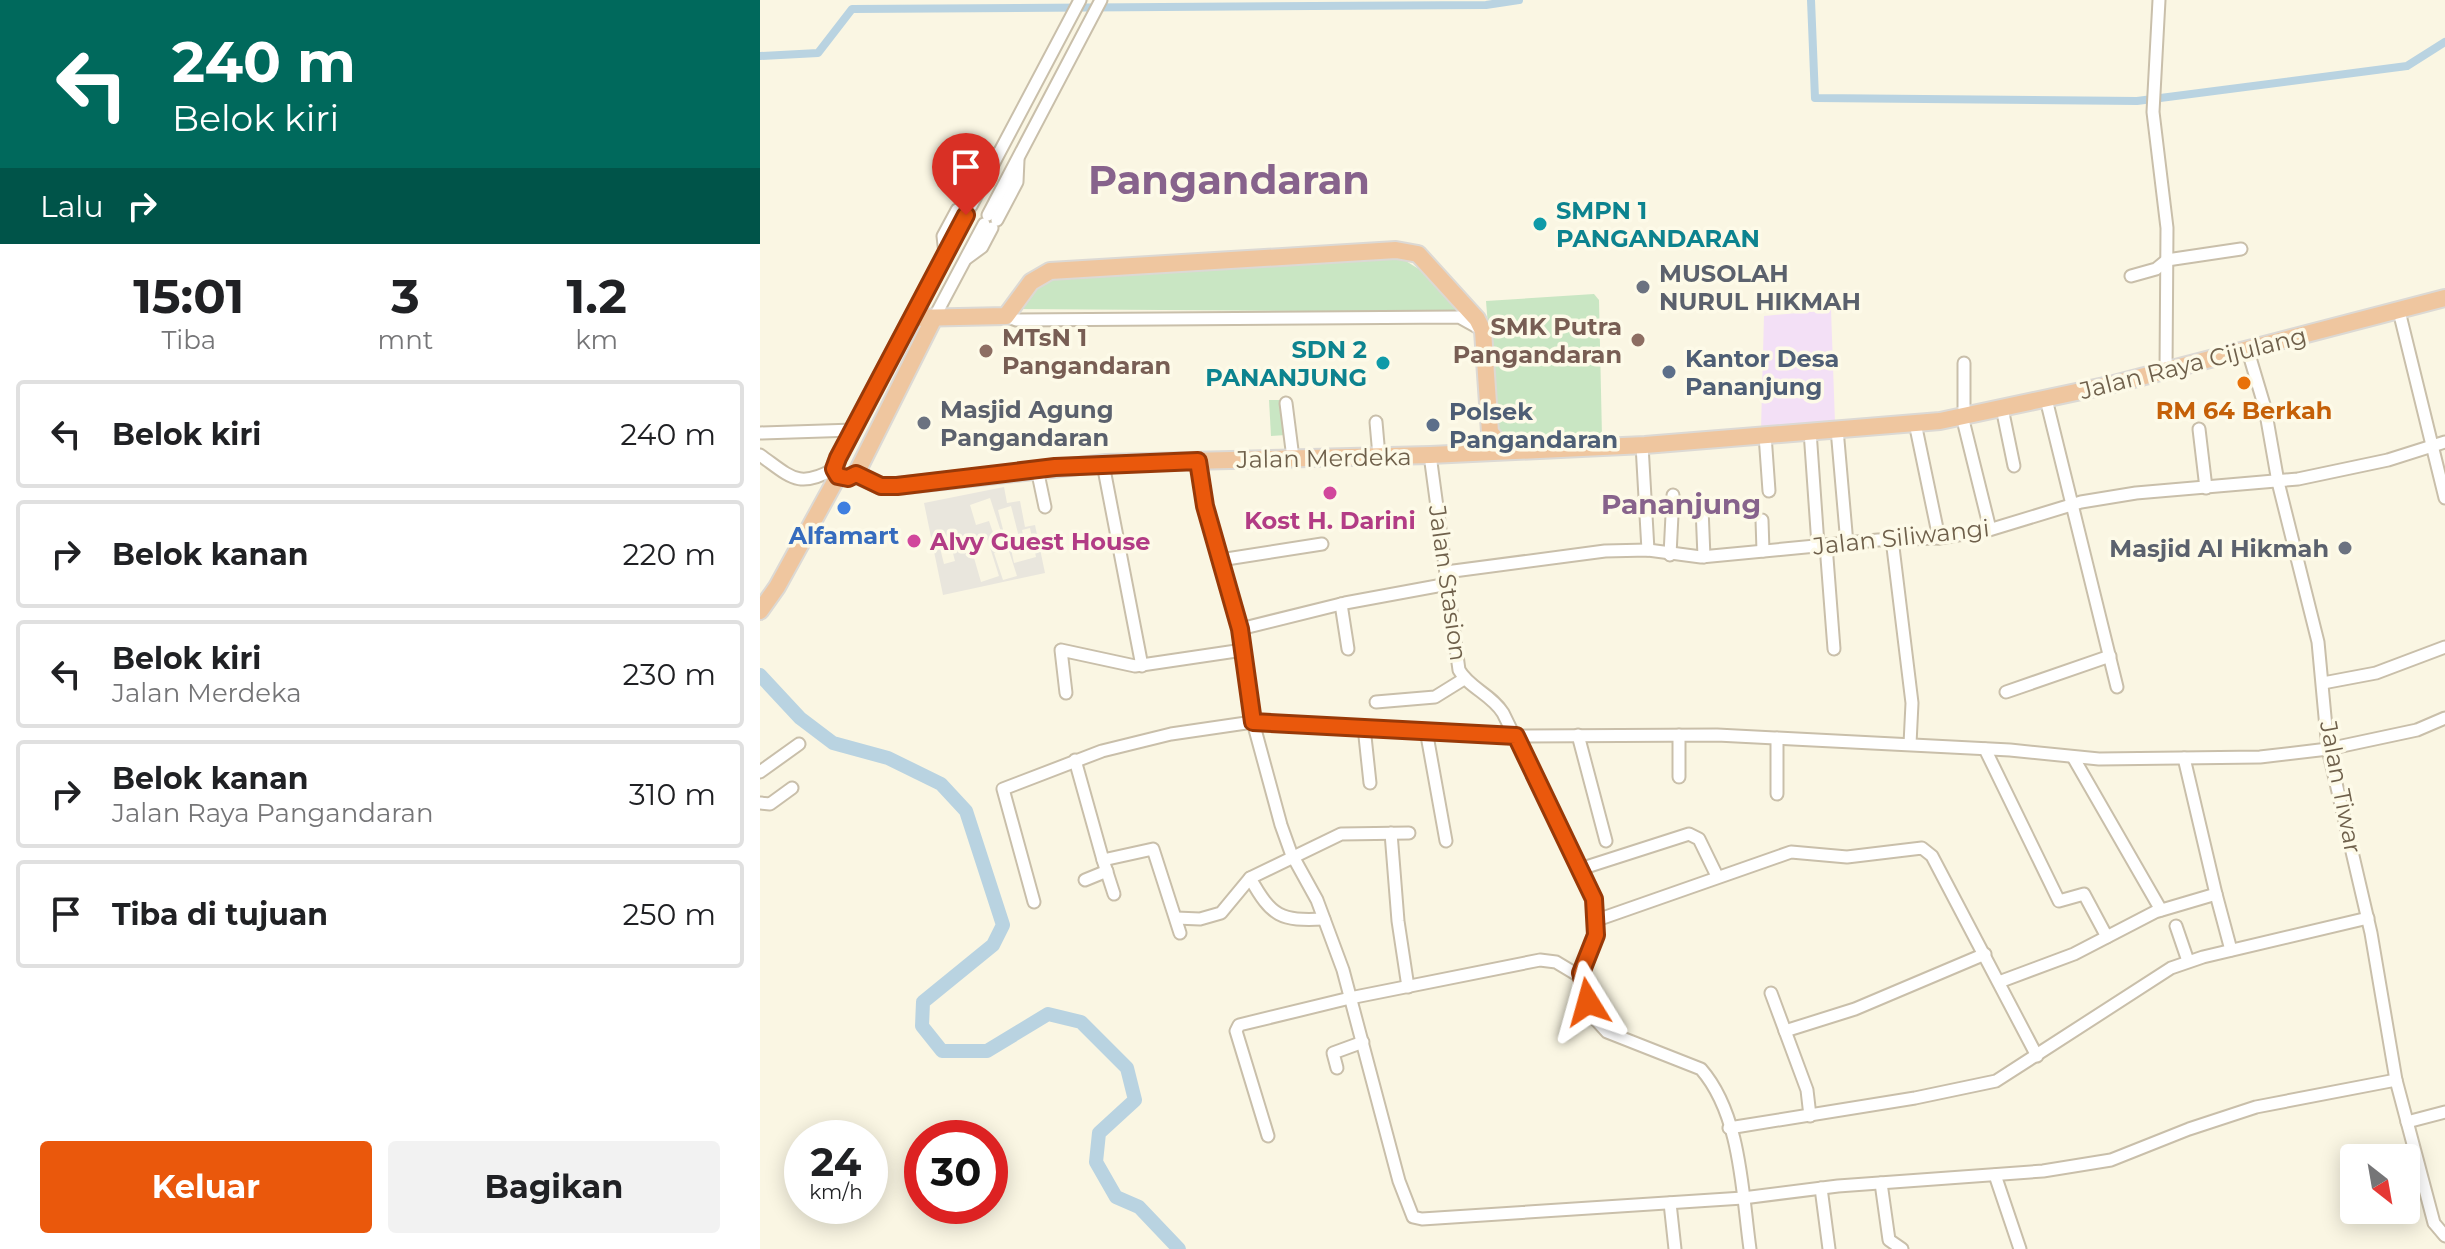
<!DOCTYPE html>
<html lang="id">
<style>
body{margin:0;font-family:Montserrat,sans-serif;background:#f2f2f2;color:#202124;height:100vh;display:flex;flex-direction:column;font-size:30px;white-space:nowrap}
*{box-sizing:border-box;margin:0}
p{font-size:26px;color:#757577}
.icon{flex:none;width:44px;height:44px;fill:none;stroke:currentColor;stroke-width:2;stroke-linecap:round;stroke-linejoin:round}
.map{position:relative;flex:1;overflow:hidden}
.side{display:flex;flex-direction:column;background:#fff;width:760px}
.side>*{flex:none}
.guide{background:#00695c;color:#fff;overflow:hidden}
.needle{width:52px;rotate:149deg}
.tools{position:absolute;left:1580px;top:1144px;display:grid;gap:16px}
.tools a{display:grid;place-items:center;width:80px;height:80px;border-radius:8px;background:#fff;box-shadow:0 4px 20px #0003;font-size:40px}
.speed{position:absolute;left:24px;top:1120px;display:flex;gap:16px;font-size:40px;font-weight:700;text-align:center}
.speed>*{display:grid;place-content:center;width:104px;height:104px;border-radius:50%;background:#fff;box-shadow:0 4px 20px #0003;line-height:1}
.speed small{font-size:20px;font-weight:400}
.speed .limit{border:12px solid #d22;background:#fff;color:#111}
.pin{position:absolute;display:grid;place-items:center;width:68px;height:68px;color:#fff;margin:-82px -34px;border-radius:50% 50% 50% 0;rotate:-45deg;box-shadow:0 0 8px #0007}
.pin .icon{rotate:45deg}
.me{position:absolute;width:88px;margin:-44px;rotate:352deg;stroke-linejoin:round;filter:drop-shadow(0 0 6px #0008)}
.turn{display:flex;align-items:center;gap:28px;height:168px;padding:0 40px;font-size:36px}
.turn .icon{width:104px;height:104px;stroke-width:2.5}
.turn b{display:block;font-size:56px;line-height:68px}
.then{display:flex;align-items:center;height:76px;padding:0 40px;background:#0003;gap:16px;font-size:30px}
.eta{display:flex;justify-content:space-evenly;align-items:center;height:136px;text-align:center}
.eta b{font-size:48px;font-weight:700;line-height:56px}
.button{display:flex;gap:16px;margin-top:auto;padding:16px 40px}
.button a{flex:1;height:92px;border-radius:8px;background:#ea580c;color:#fff;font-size:32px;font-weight:700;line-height:92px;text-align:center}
.button a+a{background:#f2f2f2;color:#202124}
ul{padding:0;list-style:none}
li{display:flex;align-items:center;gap:24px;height:108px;margin:0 16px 12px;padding:0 24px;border:4px solid #e0e0e0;border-radius:8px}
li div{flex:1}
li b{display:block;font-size:30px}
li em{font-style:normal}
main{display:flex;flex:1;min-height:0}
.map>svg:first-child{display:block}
.industrial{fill:#e9e6dd;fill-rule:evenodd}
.education{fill:#f3e0f6}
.green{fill:#c9e6c3}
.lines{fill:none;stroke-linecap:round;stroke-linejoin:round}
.canal{stroke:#b9d3e1;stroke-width:8}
.river{stroke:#b9d3e1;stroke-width:14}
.minor-casing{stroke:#c9bfaa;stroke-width:15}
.highway-casing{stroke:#dcd9d4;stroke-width:20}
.minor{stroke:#fff;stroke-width:11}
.highway{stroke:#efc69f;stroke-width:16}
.route-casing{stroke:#983908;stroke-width:20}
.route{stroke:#ea580c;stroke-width:14}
.culture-dot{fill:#0f9aa8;stroke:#fdfae8;stroke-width:3}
.worship-dot{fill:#6b7280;stroke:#fdfae8;stroke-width:3}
.education-dot{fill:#8d6e63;stroke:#fdfae8;stroke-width:3}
.service-dot{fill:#5c6f8a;stroke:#fdfae8;stroke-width:3}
.food-dot{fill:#e8710a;stroke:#fdfae8;stroke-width:3}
.hotel-dot{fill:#d1479c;stroke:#fdfae8;stroke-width:3}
.shop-dot{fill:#3f7fe0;stroke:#fdfae8;stroke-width:3}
.labels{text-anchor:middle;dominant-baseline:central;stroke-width:7;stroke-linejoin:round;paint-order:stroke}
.culture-label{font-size:24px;font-weight:bold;fill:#0d838f;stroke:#fdfae8;text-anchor:start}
.worship-label{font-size:24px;font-weight:bold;fill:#5b616d;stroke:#fdfae8;text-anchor:start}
.education-label{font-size:24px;font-weight:bold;fill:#785e54;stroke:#fdfae8;text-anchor:end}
.service-label{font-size:24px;font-weight:bold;fill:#4e5e75;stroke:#fdfae8;text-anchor:start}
.street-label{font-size:24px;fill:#6f604b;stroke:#fdfae8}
.food-label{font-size:24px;font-weight:bold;fill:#c56008;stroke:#fdfae8}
.hotel-label{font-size:24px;font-weight:bold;fill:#b23c85;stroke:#fdfae8}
.shop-label{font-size:24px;font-weight:bold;fill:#366cbe;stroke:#fdfae8}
.quarter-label{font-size:28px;font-weight:bold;fill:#87638c;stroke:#fdfae8}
.town-label{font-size:40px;font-weight:bold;fill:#87638c;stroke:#fdfae8}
</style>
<main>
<section class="side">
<div class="guide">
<div class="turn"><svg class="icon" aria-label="left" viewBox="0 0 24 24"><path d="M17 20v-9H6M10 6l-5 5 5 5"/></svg><div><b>240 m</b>Belok kiri</div></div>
<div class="then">Lalu<svg class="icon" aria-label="right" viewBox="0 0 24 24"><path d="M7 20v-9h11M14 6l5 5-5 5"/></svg></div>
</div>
<div class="eta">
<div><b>15:01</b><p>Tiba</p></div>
<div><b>3</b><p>mnt</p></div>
<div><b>1.2</b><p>km</p></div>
</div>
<ul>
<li><svg class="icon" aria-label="left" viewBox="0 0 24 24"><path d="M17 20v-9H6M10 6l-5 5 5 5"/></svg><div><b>Belok kiri</b></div><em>240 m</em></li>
<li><svg class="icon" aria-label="right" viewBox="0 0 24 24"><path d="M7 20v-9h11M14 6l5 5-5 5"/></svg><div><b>Belok kanan</b></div><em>220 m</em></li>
<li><svg class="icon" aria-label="left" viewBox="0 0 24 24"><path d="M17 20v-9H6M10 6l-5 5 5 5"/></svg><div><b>Belok kiri</b><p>Jalan Merdeka</p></div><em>230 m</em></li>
<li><svg class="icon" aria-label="right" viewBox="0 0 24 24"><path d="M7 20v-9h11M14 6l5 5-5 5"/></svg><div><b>Belok kanan</b><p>Jalan Raya Pangandaran</p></div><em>310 m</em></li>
<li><svg class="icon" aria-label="arrive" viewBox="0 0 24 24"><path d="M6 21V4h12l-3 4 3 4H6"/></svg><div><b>Tiba di tujuan</b></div><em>250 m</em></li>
</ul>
<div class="button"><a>Keluar</a><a>Bagikan</a></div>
</section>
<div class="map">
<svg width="1685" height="1249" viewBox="0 0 1685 1249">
<rect width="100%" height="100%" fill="#faf6e3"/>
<!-- industrial -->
<path class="industrial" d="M244,487L247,503L260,501L265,527L275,525L285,573L183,595L164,503ZM230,498L245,544L238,547L229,521L216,525L210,505ZM251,506L259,537L246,541L238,510ZM270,528L276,557L254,563L250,544L264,540L262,530ZM227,538L239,576L221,582L210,544ZM190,542L195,561L184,564L179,544ZM248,548L257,576L243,580L234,553Z"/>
<!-- education -->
<path class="education" d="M1071,310L1075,423L1001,429L1004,316Z"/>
<!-- green -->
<g class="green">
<path d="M641,258L662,271L699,312L257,309L277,283L289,278Z"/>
<path d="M834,294L839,300L842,437L744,442L737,438L726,301Z"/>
<path d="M509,400H524L526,435L511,436Z"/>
</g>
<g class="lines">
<!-- canal -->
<g class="canal">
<path d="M1051,0L1055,98L1377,101L1647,66L1685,42"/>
<path d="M0,56L58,53L92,9L726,5L759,0"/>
</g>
<!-- river -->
<path class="river" d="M0,675L40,718L73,743L128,758L181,784L206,811L243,925L233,945L163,1002L162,1026L182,1051H227L288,1014L321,1022L367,1068L375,1100L339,1133L336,1162L356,1197L379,1207L419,1249"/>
<!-- minor casing -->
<g class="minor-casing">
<g id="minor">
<path d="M1399,0L1393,112L1407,228L1406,372"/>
<path d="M202,201L223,166L236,154"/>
<path d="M211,206L320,0"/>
<path d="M228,215L341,0"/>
<path d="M237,220L257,182L258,160"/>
<path d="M185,254L183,236L197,210"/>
<path d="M207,258L222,247L232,228"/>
<path d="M1371,276L1396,269L1407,260L1481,249"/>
<path d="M1639,311L1685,498"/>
<path d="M246,316L256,320L699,317L717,327"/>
<path d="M152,318L206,215"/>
<path d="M174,318L224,224"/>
<path d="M1488,351L1505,408L1518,482L1558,642L1568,749L1611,933L1636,1080L1674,1223L1685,1236"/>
<path d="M1204,363V416"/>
<path d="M1286,399L1357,687"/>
<path d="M526,403L533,458"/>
<path d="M1242,408L1254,466"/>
<path d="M1202,416L1230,529"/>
<path d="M616,422L619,456"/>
<path d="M1155,423L1179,538"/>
<path d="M1077,429L1087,544"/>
<path d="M1439,429L1446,488"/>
<path d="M1050,431L1058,545"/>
<path d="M0,433L94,430"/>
<path d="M1005,435L1009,491"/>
<path d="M882,445L888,550"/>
<path d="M0,455C31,477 38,489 74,469"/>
<path d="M670,455L699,670C709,688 731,694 743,713L834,899L836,935L821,973L837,1021L847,1032L941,1069C981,1115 982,1192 990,1249"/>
<path d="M438,461L445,506L480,629L493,722L521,825L531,853L557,900L583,970L639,1181L653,1217L662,1219L983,1198L1078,1186L1283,1171L1351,1160L1429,1129L1496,1107L1636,1080"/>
<path d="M343,464L382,666"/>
<path d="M277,469L285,507"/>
<path d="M942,508L944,557"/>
<path d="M1002,520L1003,551"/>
<path d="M1132,539L1152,703L1150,744"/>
<path d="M1066,545L1074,649"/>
<path d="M910,555L913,495"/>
<path d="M460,560L562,544"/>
<path d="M686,572L845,551L888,550L941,557L1118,540L1179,538L1229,530L1321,502L1376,493L1538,479L1628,460L1685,442"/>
<path d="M581,604L588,649"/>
<path d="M480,629L585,603L688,584"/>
<path d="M1563,683L1616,673L1685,647"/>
<path d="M1246,692L1350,656"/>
<path d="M306,693L301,650L375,666L483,650"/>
<path d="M616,702L675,697L704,679"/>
<path d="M604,727L610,783"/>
<path d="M666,730L686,841"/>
<path d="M818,735L846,841"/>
<path d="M1017,738V794"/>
<path d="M1225,749L1299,901L1324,894L1347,937"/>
<path d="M1313,757L1401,910"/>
<path d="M315,760L343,860L393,849L420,933"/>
<path d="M0,772L39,744"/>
<path d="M919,777V735"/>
<path d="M0,803L10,804L32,788"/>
<path d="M631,833L638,921L648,987"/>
<path d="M343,860L354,894"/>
<path d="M820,869L929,834L939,839L957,876"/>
<path d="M490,878C512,917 520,921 564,919"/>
<path d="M325,880L347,871"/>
<path d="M1456,894L1471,950"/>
<path d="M274,902L243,789L342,751L411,734L493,722L756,736L957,735L1250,750L1339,759L1500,757L1568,749L1657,730L1685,718"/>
<path d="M416,918L440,919L461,913L490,878L581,834L649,833"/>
<path d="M837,920L1031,852L1087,857L1162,848L1172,856L1277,1056"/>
<path d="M1416,926L1428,961"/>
<path d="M1239,982L1314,954L1395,912L1456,894L1424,758"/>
<path d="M1011,993L1047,1090L1050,1116"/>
<path d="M1025,1031L1095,1009L1225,954"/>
<path d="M577,1068L573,1053L603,1042"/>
<path d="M1647,1122L1685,1112"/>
<path d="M969,1128L1155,1098L1236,1081L1411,968L1443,957L1608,918"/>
<path d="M508,1136L476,1031L479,1025L590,998L780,960L796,962L821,977"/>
<path d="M1235,1175L1260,1249"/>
<path d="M1121,1183L1129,1240L1142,1249"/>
<path d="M1061,1188L1069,1249"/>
<path d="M910,1203L915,1249"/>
</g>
</g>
<!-- highway casing -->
<g class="highway-casing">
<g id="highway">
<path d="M96,474L121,486H137L346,463L670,455L885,445L1180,421L1354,384L1685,298"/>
<path d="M96,474L174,318"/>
<path d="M0,611L17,587L78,476L74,469L78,458L152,318L246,316L271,282L290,271L636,250L658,254L717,319L723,331L730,432L744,450"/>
</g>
</g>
<!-- minor -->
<use href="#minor" class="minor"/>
<!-- highway -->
<use href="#highway" class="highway"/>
</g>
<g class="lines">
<!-- route casing -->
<g class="route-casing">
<path id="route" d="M206,215L78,458L74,469L78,476L88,478L96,474L121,486H137L295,467L438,461L445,506L480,629L493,722L756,736L834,899L836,935L821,973L828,1002"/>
</g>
<!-- route -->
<use href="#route" class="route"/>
</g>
<!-- markers -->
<g class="culture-dot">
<circle cx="780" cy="224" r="8"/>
<circle cx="623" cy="363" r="8"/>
</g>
<g class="worship-dot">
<circle cx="883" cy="287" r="8"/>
<circle cx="164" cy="423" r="8"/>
<circle cx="1585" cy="548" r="8"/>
</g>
<g class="education-dot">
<circle cx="878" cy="340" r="8"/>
<circle cx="226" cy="351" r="8"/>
</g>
<g class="service-dot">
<circle cx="909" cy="372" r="8"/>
<circle cx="673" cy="425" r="8"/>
</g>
<circle class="food-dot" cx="1484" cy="383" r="8"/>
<g class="hotel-dot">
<circle cx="570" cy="493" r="8"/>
<circle cx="154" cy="541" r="8"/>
</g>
<circle class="shop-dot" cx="84" cy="508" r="8"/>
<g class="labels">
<!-- culture labels -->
<g class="culture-label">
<text x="796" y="210">SMPN 1<tspan x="796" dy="28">PANGANDARAN</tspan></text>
<text x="607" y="349" text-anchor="end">SDN 2<tspan x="607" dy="28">PANANJUNG</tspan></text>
</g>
<!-- worship labels -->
<g class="worship-label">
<text x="899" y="273">MUSOLAH<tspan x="899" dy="28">NURUL HIKMAH</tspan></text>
<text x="180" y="409">Masjid Agung<tspan x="180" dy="28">Pangandaran</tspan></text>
<text x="1569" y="548" text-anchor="end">Masjid Al Hikmah</text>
</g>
<!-- education labels -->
<g class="education-label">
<text x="862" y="326">SMK Putra<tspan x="862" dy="28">Pangandaran</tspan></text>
<text x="242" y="337" text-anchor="start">MTsN 1<tspan x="242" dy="28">Pangandaran</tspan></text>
</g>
<!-- service labels -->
<g class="service-label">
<text x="925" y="358">Kantor Desa<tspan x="925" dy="28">Pananjung</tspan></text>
<text x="689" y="411">Polsek<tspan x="689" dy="28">Pangandaran</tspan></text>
</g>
<!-- street labels -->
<g class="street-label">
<text transform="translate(1433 363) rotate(-14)">Jalan Raya Cijulang</text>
<text transform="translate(564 458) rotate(-1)">Jalan Merdeka</text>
<text transform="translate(1141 537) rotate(-6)">Jalan Siliwangi</text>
<text transform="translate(688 583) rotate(82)">Jalan Stasion</text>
<text transform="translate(1581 787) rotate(79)">Jalan Tiwar</text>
</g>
<!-- food labels -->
<g class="food-label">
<text x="1484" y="410">RM 64 Berkah</text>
</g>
<!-- hotel labels -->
<g class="hotel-label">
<text x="570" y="520">Kost H. Darini</text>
<text x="170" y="541" text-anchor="start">Alvy Guest House</text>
</g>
<!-- shop labels -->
<g class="shop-label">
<text x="84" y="535">Alfamart</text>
</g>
<!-- quarter labels -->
<g class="quarter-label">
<text x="921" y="504">Pananjung</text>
</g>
<!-- town labels -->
<g class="town-label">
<text x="469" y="179">Pangandaran</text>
</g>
</g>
</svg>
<div class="tools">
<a><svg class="needle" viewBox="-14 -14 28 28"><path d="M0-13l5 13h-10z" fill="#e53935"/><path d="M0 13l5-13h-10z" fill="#757577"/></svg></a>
</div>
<div class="speed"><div>24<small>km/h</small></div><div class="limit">30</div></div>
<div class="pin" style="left:206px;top:215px;background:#d93025"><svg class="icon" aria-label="arrive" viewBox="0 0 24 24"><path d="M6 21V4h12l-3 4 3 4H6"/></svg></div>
<svg class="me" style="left:828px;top:1002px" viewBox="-20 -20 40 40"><path d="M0-17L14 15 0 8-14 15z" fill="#ea580c" stroke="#fff" stroke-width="4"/></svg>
</div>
</main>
